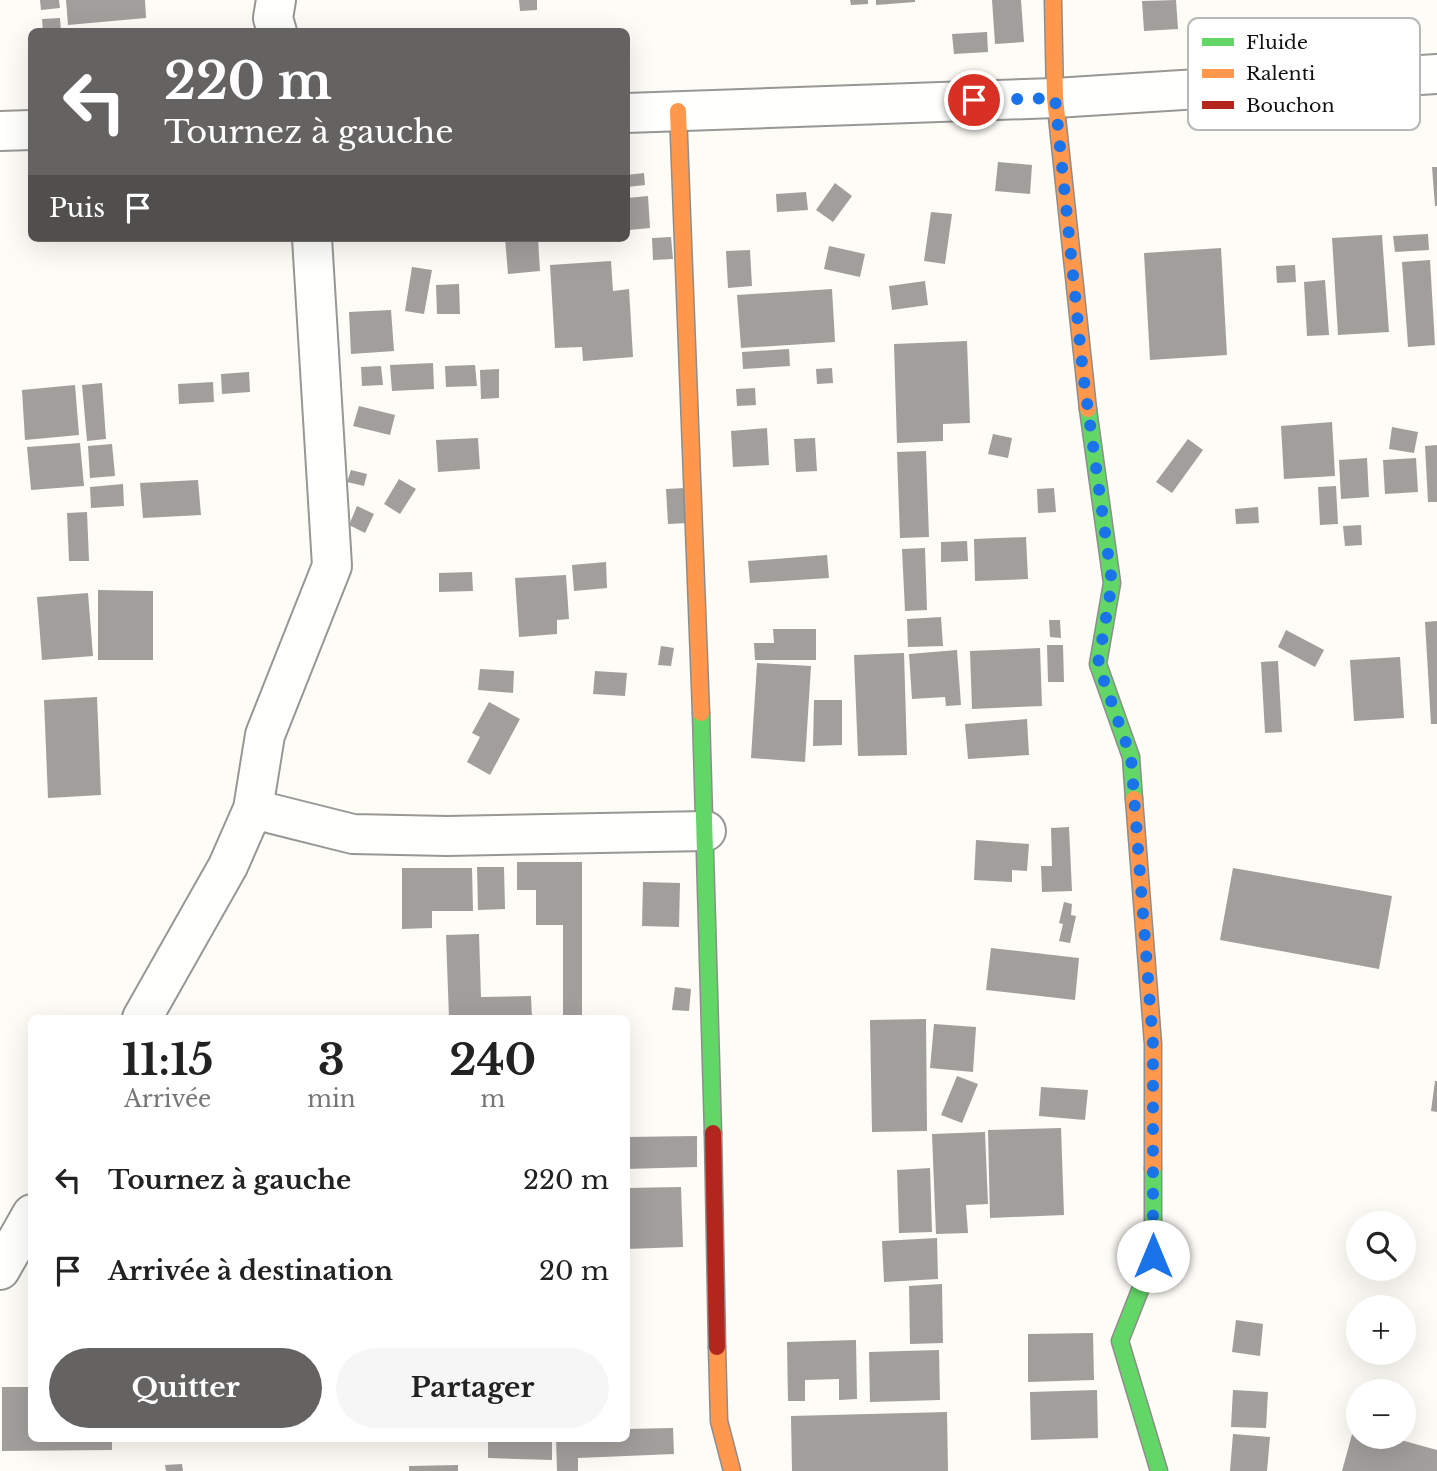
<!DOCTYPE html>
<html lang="fr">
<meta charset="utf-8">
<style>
body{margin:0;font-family:"Libre Baskerville",serif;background:#f6f6f6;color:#222;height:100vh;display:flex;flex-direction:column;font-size:26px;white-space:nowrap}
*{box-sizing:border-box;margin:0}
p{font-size:23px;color:#767676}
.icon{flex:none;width:38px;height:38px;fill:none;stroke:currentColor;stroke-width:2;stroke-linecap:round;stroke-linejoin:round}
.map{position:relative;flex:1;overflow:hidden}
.details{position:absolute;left:28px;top:1015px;width:602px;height:427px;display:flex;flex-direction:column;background:#fff;border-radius:10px;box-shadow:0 7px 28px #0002}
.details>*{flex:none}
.hud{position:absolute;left:28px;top:28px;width:602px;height:214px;border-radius:10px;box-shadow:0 7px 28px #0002;background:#646362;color:#fff;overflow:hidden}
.fabs{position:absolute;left:1346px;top:1211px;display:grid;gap:14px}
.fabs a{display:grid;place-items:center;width:70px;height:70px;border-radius:50%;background:#fff;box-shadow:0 7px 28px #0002;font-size:35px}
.pin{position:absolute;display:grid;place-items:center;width:60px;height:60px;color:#fff;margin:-30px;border:4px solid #fff;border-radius:50%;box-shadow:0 2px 7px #0007}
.me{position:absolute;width:77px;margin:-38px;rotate:0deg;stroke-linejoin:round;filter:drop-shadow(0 0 5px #0008)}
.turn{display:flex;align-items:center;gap:24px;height:147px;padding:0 21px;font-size:32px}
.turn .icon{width:91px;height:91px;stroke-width:2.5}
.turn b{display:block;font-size:49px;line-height:60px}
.then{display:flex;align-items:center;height:66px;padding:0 21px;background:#0003;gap:14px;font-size:26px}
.eta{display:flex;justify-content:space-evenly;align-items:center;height:119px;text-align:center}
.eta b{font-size:42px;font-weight:700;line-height:49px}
.primary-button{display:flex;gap:14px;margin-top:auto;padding:14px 21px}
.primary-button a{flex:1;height:80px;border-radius:42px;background:#646362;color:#fff;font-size:28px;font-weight:700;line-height:80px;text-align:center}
.primary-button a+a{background:#f6f6f6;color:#222}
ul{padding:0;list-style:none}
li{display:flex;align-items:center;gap:21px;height:91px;padding:0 21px}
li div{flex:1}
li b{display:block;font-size:26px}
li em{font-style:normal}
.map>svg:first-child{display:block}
.building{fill:#a19f9c}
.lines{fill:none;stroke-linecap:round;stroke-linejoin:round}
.street-casing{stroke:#979795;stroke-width:42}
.fast-casing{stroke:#8e8d8b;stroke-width:19}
.slow-casing{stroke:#8e8d8b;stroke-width:19}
.jam-casing{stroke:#8e8d8b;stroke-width:19}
.street{stroke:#fffffe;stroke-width:38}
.fast{stroke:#63d668;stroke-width:16}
.slow{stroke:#ff974d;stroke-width:16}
.jam{stroke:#b3261e;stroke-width:16}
.route{stroke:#1a73e8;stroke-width:12;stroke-dasharray:0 21.6}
.key{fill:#fff;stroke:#b8b8b8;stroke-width:2}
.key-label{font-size:19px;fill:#111}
</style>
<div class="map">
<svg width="1437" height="1471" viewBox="0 0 1437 1471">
<rect width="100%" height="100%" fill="#fdfcf7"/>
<!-- building -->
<g class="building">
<path d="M40,0H59L60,8L41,10Z"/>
<path d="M66,0H145L146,18L68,25Z"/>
<path d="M519,0H537V10L520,11Z"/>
<path d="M850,0H868V4L851,5Z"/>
<path d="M876,0H915V2L876,5Z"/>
<path d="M992,0H1021L1024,42L995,44Z"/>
<path d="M1176,0L1178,29L1144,31L1142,1Z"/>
<path d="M60,18L61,32H43L42,19Z"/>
<path d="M987,32L988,52L954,54L952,34Z"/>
<path d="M998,162L1032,165L1030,194L995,191Z"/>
<path d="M1432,167H1437V206H1435Z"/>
<path d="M644,173L645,185L627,187L626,175Z"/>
<path d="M835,183L852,196L833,222L816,210Z"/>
<path d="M806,192L808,210L777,212L776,194Z"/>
<path d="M648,196L650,228L629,230L627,198Z"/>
<path d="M931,212L952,214L945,264L924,261Z"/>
<path d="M1428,234L1429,250L1395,252L1393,236Z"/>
<path d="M1382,235L1389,332L1338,335L1332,238Z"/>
<path d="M671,237L673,259L653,260L652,238Z"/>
<path d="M505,238H538L540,271L508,274Z"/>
<path d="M829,246L865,254L860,277L824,269Z"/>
<path d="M1221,248L1227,355L1150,360L1144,253Z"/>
<path d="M750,250L752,286L728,288L726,251Z"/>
<path d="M1430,260L1435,345L1408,347L1402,262Z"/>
<path d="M611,261L613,291L629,289L633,357L583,361L582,347L555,348L550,265Z"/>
<path d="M1295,265L1296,282L1277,283L1276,266Z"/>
<path d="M412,267L432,270L424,314L405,311Z"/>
<path d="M1325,280L1329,335L1307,336L1304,282Z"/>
<path d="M925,281L928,305L892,310L889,286Z"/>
<path d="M459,284L460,314H437L436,285Z"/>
<path d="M832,289L835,342L741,348L737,295Z"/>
<path d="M391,310L394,351L351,354L349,312Z"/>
<path d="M967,341L970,423L943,424V441L897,443L894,344Z"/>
<path d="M789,349L790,366L743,369L742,352Z"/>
<path d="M433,363L434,389L392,391L390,365Z"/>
<path d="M475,365L477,386L446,387L445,366Z"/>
<path d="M381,366L383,385L362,386L361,367Z"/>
<path d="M832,368L833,383L817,384L816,369Z"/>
<path d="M499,369V398L481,399L480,370Z"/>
<path d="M249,372L250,392L222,394L221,374Z"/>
<path d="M213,382L214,402L179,404L178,384Z"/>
<path d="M102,383L106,439L87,441L82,385Z"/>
<path d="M75,385L79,435L25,440L22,390Z"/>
<path d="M755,388L756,405L737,406L736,389Z"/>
<path d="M359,406L395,415L390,435L353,426Z"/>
<path d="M1332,422L1335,476L1284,479L1281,426Z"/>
<path d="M1392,427L1418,432L1414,453L1389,449Z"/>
<path d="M767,428L769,465L733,467L731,431Z"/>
<path d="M993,434L1012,438L1008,458L988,454Z"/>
<path d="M478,438L480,469L438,472L436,440Z"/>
<path d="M815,438L817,471L796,472L794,439Z"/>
<path d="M1188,439L1203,450L1172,493L1156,482Z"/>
<path d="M80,443L84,486L31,490L27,447Z"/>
<path d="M112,444L115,476L90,478L88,446Z"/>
<path d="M1437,445V502H1428L1425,446Z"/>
<path d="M926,451L929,537L900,538L897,452Z"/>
<path d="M1367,458L1369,497L1341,499L1339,460Z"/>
<path d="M1416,458L1418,492L1385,494L1383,460Z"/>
<path d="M351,470L367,474L364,486L347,482Z"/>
<path d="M399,479L416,489L400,514L384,504Z"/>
<path d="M198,480L201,515L143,518L140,483Z"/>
<path d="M123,484L124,506L91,508L90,487Z"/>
<path d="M1336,486L1338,524L1320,525L1318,487Z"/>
<path d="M685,488L688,523L668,524L666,489Z"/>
<path d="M1054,488L1056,512L1038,513L1037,489Z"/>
<path d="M357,506L374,514L365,533L349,525Z"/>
<path d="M1258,507L1259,523L1236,524L1235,509Z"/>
<path d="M87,512L89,561H69L67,513Z"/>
<path d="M1361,525L1362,545L1345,546L1343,526Z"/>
<path d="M1026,537L1028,579L975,581L974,539Z"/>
<path d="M967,541L968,561L941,562V542Z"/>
<path d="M925,548L927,610L905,611L902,549Z"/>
<path d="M827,555L829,578L750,583L748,561Z"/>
<path d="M606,562L607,588L574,591L572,565Z"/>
<path d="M472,572L473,591L439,592V573Z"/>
<path d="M566,575L569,619L557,620V634L519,637L515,578Z"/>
<path d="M98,590L153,591V660H98Z"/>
<path d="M88,593L93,656L42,660L37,597Z"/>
<path d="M941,617L943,646L908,647L907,619Z"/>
<path d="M1049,620H1060L1061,638L1050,637Z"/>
<path d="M1437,621V724H1431L1425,622Z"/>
<path d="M773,629H816V660H755L754,643H774Z"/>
<path d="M1286,630L1324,650L1315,667L1278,647Z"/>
<path d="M1047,645H1063L1064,682H1048Z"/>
<path d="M661,646L674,648L671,666L658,665Z"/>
<path d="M1040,648L1042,706L972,709L970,651Z"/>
<path d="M957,650L961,705L946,706L945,697L912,699L909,654Z"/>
<path d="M904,653L907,755L858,756L854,655Z"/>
<path d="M1400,657L1404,718L1354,721L1350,660Z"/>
<path d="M1278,661L1282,732L1265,733L1261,662Z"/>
<path d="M757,663L811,666L805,762L751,758Z"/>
<path d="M480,669L514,671L513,693L478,690Z"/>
<path d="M595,671L627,673L625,696L593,694Z"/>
<path d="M97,697L101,795L48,798L44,700Z"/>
<path d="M814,700H842V745L813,746Z"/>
<path d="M489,702L520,719L490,775L467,762L480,737L472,733Z"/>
<path d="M1027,719L1029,755L968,759L965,724Z"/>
<path d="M1069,827L1072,891L1042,892L1041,866H1052L1051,828Z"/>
<path d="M976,840L1029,844L1027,871L1012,870V882L974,880Z"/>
<path d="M517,862H582V1018H563V925H536V890H517Z"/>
<path d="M477,867H504L505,909L478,910Z"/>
<path d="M402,868H472L473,911H432V928L402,929Z"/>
<path d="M1233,868L1392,896L1379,969L1220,940Z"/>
<path d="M643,882L680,883L679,927L642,926Z"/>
<path d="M1064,902L1072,904L1071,915L1076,916L1070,943L1059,941L1063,924L1059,923Z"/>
<path d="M479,934L481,997L531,996L532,1018H449L446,935Z"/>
<path d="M991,948L1079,958L1075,1000L986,990Z"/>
<path d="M675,987L691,989L689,1011L672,1010Z"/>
<path d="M926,1019L927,1131L872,1132L870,1020Z"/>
<path d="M934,1024L976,1027L973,1072L930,1068Z"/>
<path d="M957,1076L978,1084L962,1123L941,1115Z"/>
<path d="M1435,1081H1437V1112L1431,1111Z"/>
<path d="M1041,1087L1088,1090L1085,1120L1039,1116Z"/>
<path d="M1061,1128L1064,1215L990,1218L988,1130Z"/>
<path d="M985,1132L988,1204L966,1205L968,1233L936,1234L932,1134Z"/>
<path d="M697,1136V1167L626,1169V1137Z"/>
<path d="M930,1168L932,1232L899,1233L897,1170Z"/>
<path d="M681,1187L683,1247L626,1249V1188Z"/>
<path d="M937,1238L938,1279L884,1282L882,1241Z"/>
<path d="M942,1284L943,1343L910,1344L909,1286Z"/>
<path d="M1236,1320L1263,1324L1260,1356L1232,1352Z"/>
<path d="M1093,1333L1094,1380L1028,1382V1334Z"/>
<path d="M856,1340L857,1399L839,1400V1379L805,1380V1401H788L787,1342Z"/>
<path d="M939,1350L940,1400L870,1402L869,1352Z"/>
<path d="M2,1387H32V1438H112V1450L2,1451Z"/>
<path d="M1097,1390L1098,1438L1031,1440L1030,1392Z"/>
<path d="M1233,1390L1268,1392L1266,1428L1231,1427Z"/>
<path d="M947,1412L948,1471H792L791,1416Z"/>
<path d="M1354,1427L1358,1428V1437H1390L1437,1450V1471H1342Z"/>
<path d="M673,1428L674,1454L578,1458V1471H557L556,1438H626V1429Z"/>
<path d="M1233,1434L1270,1437L1267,1471H1230Z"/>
<path d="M488,1438H552V1460L488,1458Z"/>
<path d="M182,1464L183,1471H166L165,1465Z"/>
<path d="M458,1465V1471H409V1466Z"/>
</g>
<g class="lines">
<!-- street casing -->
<g class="street-casing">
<g id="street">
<path d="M276,0L273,18L277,32"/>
<path d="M626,113L1055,98L1437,74"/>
<path d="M0,131L32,130"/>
<path d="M253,809L353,834L447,836L706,831"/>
<path d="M142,1018L228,866L253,809L265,735L332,566L312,238"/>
<path d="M0,1270L32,1214"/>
</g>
</g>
<!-- fast casing -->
<g class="fast-casing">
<g id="fast">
<path d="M1088,409L1112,583L1098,664L1131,757L1134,799"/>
<path d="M701,713L713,1133"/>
<path d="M1153,1168V1257L1120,1341L1159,1471"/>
</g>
</g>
<!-- slow casing -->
<g class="slow-casing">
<g id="slow">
<path d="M1053,0L1055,98L1088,409"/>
<path d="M678,111L701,713"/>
<path d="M1134,799L1153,1044V1168"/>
<path d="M717,1347L719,1421L732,1471"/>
</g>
</g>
<!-- jam casing -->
<g class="jam-casing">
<path id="jam" d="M713,1133L717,1347"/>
</g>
<!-- street -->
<use href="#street" class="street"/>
<!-- fast -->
<use href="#fast" class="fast"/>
<!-- slow -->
<use href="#slow" class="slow"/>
<!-- jam -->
<use href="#jam" class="jam"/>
</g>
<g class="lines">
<!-- route -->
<path class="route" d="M974,100L1055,98L1083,373L1112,583L1098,664L1131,757L1153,1044V1256"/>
</g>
<!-- legend -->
<rect x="1188" y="18" width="232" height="112" rx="10" class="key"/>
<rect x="1202" y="38" width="32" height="8" fill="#63d668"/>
<rect x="1202" y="69" width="32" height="9" fill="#ff974d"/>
<rect x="1202" y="101" width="32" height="8" fill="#b3261e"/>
<g class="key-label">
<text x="1246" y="49">Fluide</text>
<text x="1246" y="80">Ralenti</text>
<text x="1246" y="112">Bouchon</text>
</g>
</svg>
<div class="fabs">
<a><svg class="icon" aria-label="search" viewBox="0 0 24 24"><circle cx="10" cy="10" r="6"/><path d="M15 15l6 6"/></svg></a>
<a>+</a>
<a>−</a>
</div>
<div class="pin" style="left:974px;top:100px;background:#d93025"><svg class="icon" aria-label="arrive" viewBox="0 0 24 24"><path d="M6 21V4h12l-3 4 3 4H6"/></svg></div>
<svg class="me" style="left:1153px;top:1256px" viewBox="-20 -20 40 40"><circle r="19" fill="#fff"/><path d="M0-13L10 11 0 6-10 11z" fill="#1a73e8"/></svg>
<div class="hud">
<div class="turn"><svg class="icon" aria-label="left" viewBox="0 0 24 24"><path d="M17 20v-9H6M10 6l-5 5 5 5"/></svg><div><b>220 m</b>Tournez à gauche</div></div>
<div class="then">Puis<svg class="icon" aria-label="arrive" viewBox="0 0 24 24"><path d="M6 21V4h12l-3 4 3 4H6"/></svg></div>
</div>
<section class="details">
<div class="eta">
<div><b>11:15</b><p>Arrivée</p></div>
<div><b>3</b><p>min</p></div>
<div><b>240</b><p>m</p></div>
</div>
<ul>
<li><svg class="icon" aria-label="left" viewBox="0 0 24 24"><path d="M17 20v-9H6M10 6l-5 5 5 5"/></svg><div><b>Tournez à gauche</b></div><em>220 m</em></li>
<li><svg class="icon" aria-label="arrive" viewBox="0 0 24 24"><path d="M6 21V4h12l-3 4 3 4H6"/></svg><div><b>Arrivée à destination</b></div><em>20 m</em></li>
</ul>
<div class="primary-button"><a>Quitter</a><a>Partager</a></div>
</section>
</div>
